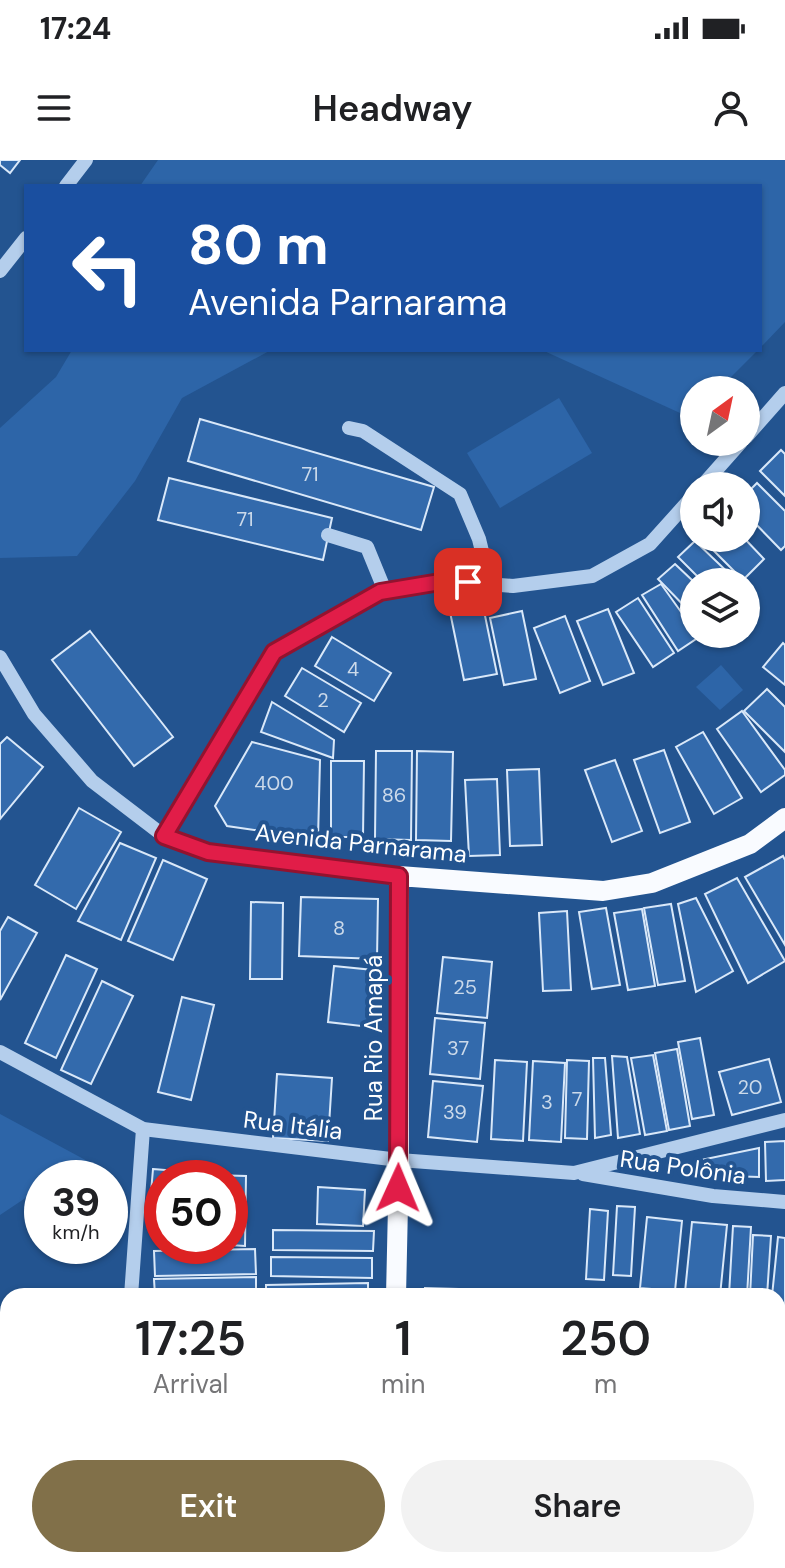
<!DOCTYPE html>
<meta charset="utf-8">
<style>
body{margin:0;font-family:"DM Sans",sans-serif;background:#f2f2f2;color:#202124;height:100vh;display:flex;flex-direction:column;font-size:30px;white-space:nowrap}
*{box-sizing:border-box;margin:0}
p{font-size:26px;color:#757577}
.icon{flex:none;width:44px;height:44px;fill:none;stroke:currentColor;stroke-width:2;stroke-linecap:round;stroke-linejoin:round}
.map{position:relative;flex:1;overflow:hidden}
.drawer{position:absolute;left:0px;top:1128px;width:786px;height:280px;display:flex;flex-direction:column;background:#fff;border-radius:24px 24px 0 0;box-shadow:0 2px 6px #0004}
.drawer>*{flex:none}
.guide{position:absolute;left:24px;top:24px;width:738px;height:168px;border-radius:0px;box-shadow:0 2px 6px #0004;background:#1a4fa0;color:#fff;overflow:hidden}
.needle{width:52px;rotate:33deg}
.fabs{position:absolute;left:680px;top:216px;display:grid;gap:16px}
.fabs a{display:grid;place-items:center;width:80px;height:80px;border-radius:50%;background:#fff;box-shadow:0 2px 6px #0004;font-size:40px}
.speed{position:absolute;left:24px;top:1000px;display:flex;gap:16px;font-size:40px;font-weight:700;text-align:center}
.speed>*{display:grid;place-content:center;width:104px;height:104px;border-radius:50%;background:#fff;box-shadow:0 2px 6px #0004;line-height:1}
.speed small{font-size:20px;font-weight:400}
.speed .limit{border:12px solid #d22;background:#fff;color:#111}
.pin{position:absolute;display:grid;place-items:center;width:68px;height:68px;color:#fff;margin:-34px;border-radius:16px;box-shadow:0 4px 12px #0006}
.me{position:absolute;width:88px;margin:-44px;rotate:1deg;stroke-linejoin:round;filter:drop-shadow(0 0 6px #0008)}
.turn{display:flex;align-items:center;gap:28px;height:168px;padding:0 32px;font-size:36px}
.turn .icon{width:104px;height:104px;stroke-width:2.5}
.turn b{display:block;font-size:56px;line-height:68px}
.eta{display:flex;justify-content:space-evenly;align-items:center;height:136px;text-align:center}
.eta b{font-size:48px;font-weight:600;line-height:56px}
.cta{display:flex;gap:16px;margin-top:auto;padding:16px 32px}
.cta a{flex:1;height:92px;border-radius:48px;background:#817049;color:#fff;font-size:32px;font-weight:600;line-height:92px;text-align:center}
.cta a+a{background:#f2f2f2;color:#202124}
.status{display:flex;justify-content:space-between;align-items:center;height:56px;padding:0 40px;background:#fff;direction:ltr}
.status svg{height:22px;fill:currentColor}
header{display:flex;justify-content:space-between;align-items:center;height:104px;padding:0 32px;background:#fff;font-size:36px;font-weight:600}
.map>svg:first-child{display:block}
.green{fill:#2d65a8}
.building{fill:#336aac;stroke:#d9e8f9;stroke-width:2}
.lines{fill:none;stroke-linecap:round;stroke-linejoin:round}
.minor{stroke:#b4ceec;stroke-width:14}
.major{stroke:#f9fbff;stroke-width:20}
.route-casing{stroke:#92132f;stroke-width:20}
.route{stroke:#e11d48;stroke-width:14}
.labels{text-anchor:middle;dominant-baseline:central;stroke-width:8;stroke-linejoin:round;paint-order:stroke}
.number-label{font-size:20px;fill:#ccdaea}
.street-label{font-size:24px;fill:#fff;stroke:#235490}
</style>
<div class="status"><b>17:24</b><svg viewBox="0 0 49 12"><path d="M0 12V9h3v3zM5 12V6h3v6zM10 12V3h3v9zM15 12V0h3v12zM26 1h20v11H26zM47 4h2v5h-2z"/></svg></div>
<header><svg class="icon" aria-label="menu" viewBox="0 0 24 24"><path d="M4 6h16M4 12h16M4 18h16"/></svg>Headway<svg class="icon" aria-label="person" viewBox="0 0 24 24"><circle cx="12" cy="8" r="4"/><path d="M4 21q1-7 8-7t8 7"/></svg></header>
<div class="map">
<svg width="785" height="1408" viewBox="0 0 785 1408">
<rect width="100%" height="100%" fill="#235490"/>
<!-- green -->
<g class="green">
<path d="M158,0H785V162L760,188V26H140Z"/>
<path d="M72,190H271L182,238L135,321L77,396L0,398V268L56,217Z"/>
<path d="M542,190H758L718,230H694V255L691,258Z"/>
<path d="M559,238L592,293L500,348L467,293Z"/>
<path d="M721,505L743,530L720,550L696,527Z"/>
<path d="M0,954L91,1003L57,1018H42V1027L0,1055Z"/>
</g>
<!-- building -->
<g class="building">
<path d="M0,0H20L10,13L0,5Z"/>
<path d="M200,259L434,327L421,370L188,301Z"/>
<path d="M781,290L785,294V336L760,311Z"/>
<path d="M169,318L332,358L323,400L158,360Z"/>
<path d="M757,323L785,351V386L781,390L746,354V334Z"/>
<path d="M701,378H744L764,399L743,420Z"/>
<path d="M695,381L738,422H703L678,397Z"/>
<path d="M675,404L694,422V456L658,419Z"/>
<path d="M661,424L694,470V474L699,477L678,491L642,435Z"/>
<path d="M638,438L674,493L653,507L616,452Z"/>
<path d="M483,446L497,514L464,520L450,452Z"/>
<path d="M608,449L634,513L603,525L577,461Z"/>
<path d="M522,451L536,519L504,525L490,458Z"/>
<path d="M565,456L590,521L560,533L534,468Z"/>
<path d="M90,471L173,577L134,606L52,500Z"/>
<path d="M332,477L391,513L374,541L315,506Z"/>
<path d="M783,483L785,485V525L763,507Z"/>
<path d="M302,508L361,543L344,572L285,536Z"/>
<path d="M767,529L785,547V592L744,551Z"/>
<path d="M272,542L334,580L333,598L261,572Z"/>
<path d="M742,551L785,610V615L761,632L717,569Z"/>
<path d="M703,572L742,638L714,654L676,587Z"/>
<path d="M7,577L43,607L0,659V584Z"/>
<path d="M252,582L320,600L318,679L227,666L215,646Z"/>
<path d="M664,590L690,662L660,673L634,600Z"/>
<path d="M376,591H412L411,680L375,679Z"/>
<path d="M417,591L453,592L451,681L416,680Z"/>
<path d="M615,600L642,671L612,682L585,610Z"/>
<path d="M331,601H364L363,677H331Z"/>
<path d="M539,609L542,685L510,686L507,610Z"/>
<path d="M497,619L500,695L469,696L465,620Z"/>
<path d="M79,648L121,672L76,749L35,725Z"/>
<path d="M120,683L156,698L121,780L78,761Z"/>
<path d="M783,696L785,700V785L745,717Z"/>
<path d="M163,700L207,719L173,800L128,781Z"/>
<path d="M737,718L785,801L748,823L705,734Z"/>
<path d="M301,737L378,739L377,799L299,796Z"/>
<path d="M696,738L733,811L696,832L678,744Z"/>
<path d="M251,742L283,743L282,819H250Z"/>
<path d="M671,744L685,821L658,825L644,748Z"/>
<path d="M606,748L620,825L592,829L579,752Z"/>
<path d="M642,749L655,826L628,830L614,753Z"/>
<path d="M567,751L571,830L543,831L539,753Z"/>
<path d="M8,757L37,773L0,840V771Z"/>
<path d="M66,795L97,809L56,898L25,883Z"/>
<path d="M443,797L492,802L487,858L437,853Z"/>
<path d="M334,806L383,811L378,868L328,862Z"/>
<path d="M102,821L133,836L91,924L61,910Z"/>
<path d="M182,837L214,845L191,940L158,932Z"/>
<path d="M435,858L485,863L480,919L430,914Z"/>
<path d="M700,878L714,955L692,959L678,882Z"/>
<path d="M677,889L690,966L669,970L655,893Z"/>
<path d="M653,895L667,971L645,975L631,898Z"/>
<path d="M612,896L627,897L640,974L618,978Z"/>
<path d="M593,898H605L611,975L595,978Z"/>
<path d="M769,899L781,942L732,955L719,912Z"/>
<path d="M495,900L527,902L523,981L491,979Z"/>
<path d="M567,900L589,901L587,979L565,978Z"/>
<path d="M533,901L565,903L561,982L529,980Z"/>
<path d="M277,914L332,918L328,981L273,978Z"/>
<path d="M433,921L483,926L477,982L428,977Z"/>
<path d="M785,981V1020L766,1021L765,982Z"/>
<path d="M759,988V1017L698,1015L696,1001Z"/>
<path d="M153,1009L201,1013L200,1018H162V1069L148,1068Z"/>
<path d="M212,1015L246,1016L245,1086L230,1085V1018H212Z"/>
<path d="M318,1027L365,1030L363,1066L317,1064Z"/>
<path d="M617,1046L635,1047L631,1116L613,1115Z"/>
<path d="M590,1049L608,1051L604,1120L586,1119Z"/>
<path d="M647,1057L682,1061L675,1131L640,1128Z"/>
<path d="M692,1062L727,1065L720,1136L685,1132Z"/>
<path d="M733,1066L751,1067L747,1136L729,1135Z"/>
<path d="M273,1070L374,1071L373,1091L273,1090Z"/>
<path d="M753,1075L771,1076L767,1136H750Z"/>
<path d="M778,1077L785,1078V1149L778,1148V1136H772Z"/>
<path d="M255,1089L256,1114L155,1116L154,1091Z"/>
<path d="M271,1097L372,1098V1118L271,1116Z"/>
<path d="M256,1117V1136H155L154,1119Z"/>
<path d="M368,1123V1136H266V1125Z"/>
<path d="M425,1128L524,1131V1136H425Z"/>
<path d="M4,1191L8,1192V1242L3,1241Z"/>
<path d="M0,1280L8,1281V1311H0Z"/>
<path d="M0,1315H8V1346L0,1345Z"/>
<rect x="0" y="1349" width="8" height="31"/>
<path d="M0,1381L8,1382V1400H43V1408H0Z"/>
<path d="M52,1400H102V1408L52,1405Z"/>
<rect x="149" y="1400" width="97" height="8"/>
<path d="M265,1400H367V1404L265,1407Z"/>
<path d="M435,1400H521V1407L435,1406Z"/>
</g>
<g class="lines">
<!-- minor -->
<g class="minor">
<path d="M66,26L86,0"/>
<path d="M0,111L26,78"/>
<path d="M349,268L363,271L460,334L479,379L490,424"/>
<path d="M746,277L785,233"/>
<path d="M702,326L741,282"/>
<path d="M328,375L367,387L385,431"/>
<path d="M0,497L34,554L92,621L164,676L208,692L399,716"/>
<path d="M164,676L274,492L380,432L446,421L513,426L592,416L650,384L694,335"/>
<path d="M0,892L143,969L399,1000L574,1013L785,960"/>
<path d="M583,1014L713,1036L785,1042"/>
<path d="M131,1136L143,969"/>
<path d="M0,1258H8"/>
<path d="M117,1408V1400"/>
</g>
<!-- major -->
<g class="major">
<path d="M396,1136L399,1000V716L603,731L652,723L750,684L785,658"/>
<path d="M389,1408V1400"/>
</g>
</g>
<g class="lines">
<!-- route casing -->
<g class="route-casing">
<path id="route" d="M398,1028L399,716L208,692L164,676L274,492L380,432L446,421L468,422"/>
</g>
<!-- route -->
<use href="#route" class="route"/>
</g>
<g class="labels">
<!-- number labels -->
<g class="number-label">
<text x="310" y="314">71</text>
<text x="245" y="359">71</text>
<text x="353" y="509">4</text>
<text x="323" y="540">2</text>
<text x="274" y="623">400</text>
<text x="394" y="635">86</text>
<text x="339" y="768">8</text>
<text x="465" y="827">25</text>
<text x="458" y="888">37</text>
<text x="750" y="927">20</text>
<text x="577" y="939">7</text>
<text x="547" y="942">3</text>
<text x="455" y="952">39</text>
</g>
<!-- street labels -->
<g class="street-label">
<text transform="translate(361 683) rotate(6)">Avenida Parnarama</text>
<text transform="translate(373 878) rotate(-90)">Rua Rio Amapá</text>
<text transform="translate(293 965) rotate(7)">Rua Itália</text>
<text transform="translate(683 1007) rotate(8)">Rua Polônia</text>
</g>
</g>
</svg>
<div class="fabs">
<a><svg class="needle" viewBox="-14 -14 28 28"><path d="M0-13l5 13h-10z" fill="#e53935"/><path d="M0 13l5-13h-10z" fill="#757577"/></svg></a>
<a><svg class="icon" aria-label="sound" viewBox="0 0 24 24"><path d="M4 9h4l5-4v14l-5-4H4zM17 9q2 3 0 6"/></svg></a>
<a><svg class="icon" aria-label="layers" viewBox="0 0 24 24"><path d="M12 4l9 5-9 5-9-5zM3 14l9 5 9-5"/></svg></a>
</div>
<div class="speed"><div>39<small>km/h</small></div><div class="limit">50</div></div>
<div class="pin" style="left:468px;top:422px;background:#d93025"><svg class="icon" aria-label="arrive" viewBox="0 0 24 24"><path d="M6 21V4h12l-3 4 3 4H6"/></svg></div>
<svg class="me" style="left:398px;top:1028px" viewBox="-20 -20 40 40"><path d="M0-17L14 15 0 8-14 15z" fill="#e11d48" stroke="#fff" stroke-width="4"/></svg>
<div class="guide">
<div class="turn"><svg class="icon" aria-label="left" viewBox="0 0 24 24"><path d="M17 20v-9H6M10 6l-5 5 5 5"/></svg><div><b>80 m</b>Avenida Parnarama</div></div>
</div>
<section class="drawer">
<div class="eta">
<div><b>17:25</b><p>Arrival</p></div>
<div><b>1</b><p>min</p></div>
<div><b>250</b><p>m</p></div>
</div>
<div class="cta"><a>Exit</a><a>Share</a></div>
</section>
</div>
